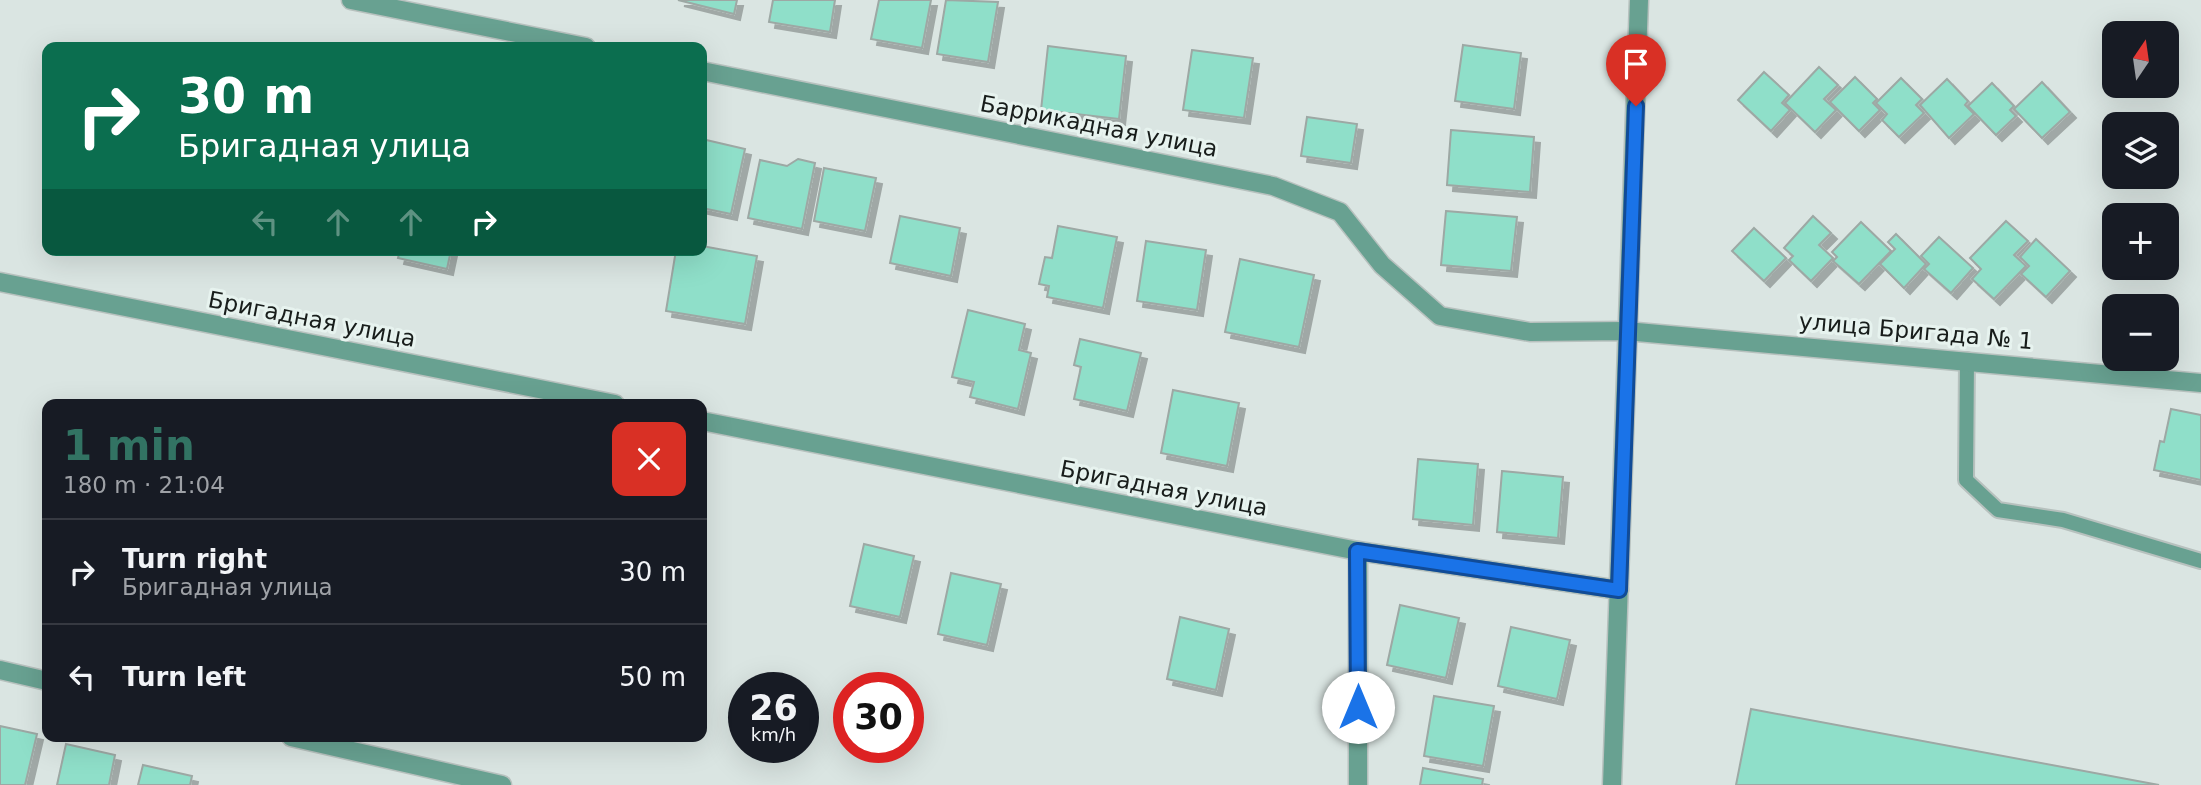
<!DOCTYPE html>
<meta charset="utf-8">
<style>
body{margin:0;font-family:"DejaVu Sans",sans-serif;background:#242831;color:#f1f3f6;height:100vh;display:flex;flex-direction:column;font-size:26px;white-space:nowrap}
*{box-sizing:border-box;margin:0}
p{font-size:23px;color:#9ea1a6}
.icon{flex:none;width:38px;height:38px;fill:none;stroke:currentColor;stroke-width:2;stroke-linecap:round;stroke-linejoin:round}
.map{position:relative;flex:1;overflow:hidden}
.details{position:absolute;left:42px;top:399px;width:665px;height:343px;display:flex;flex-direction:column;background:#171b24;border-radius:14px;box-shadow:0 7px 28px #0002}
.details>*{flex:none}
.hud{position:absolute;left:42px;top:42px;width:665px;height:214px;border-radius:14px;box-shadow:0 7px 28px #0002;background:#0b6e4f;color:#fff;overflow:hidden}
.needle{width:46px;rotate:13deg}
.controls{position:absolute;left:2102px;top:21px;display:grid;gap:14px}
.controls a{display:grid;place-items:center;width:77px;height:77px;border-radius:14px;background:#171b24;box-shadow:0 7px 28px #0002;font-size:35px}
.speed{position:absolute;left:728px;top:672px;display:flex;gap:14px;font-size:35px;font-weight:700;text-align:center}
.speed>*{display:grid;place-content:center;width:91px;height:91px;border-radius:50%;background:#171b24;box-shadow:0 7px 28px #0002;line-height:1}
.speed small{font-size:18px;font-weight:400}
.speed .limit{border:10px solid #d22;background:#fff;color:#111}
.pin{position:absolute;display:grid;place-items:center;width:60px;height:60px;color:#fff;margin:-72px -30px;border-radius:50% 50% 50% 0;rotate:-45deg;box-shadow:0 0 7px #0007}
.pin .icon{rotate:45deg}
.me{position:absolute;width:77px;margin:-38px;rotate:0deg;stroke-linejoin:round;filter:drop-shadow(0 0 5px #0008)}
.turn{display:flex;align-items:center;gap:24px;height:147px;padding:0 21px;font-size:32px}
.turn .icon{width:91px;height:91px;stroke-width:2.5}
.turn b{display:block;font-size:49px;line-height:60px}
.lanes{display:flex;align-items:center;height:66px;padding:0 21px;background:#0003;justify-content:center;gap:35px;direction:ltr}
.lanes .off{opacity:.35}
.round{display:grid;place-items:center;flex:none;width:74px;height:74px;border-radius:14px;background:#242831}
.head{display:flex;align-items:center;justify-content:space-between;height:119px;padding:0 21px}
h1{font-size:42px;font-weight:700;line-height:52px;color:#327363}
ul{padding:0;list-style:none}
li{display:flex;align-items:center;gap:21px;height:105px;padding:0 21px;border-top:2px solid #363941}
li div{flex:1}
li b{display:block;font-size:26px}
li em{font-style:normal}
.map>svg:first-child{display:block}
.building{fill:#8fdfc9;stroke:#9da8a4;stroke-width:2;filter:url(#shadow)}
.lines{fill:none;stroke-linecap:round;stroke-linejoin:round}
.service-casing{stroke:#b7c1be;stroke-width:18}
.minor-casing{stroke:#b7c1be;stroke-width:21}
.tertiary-casing{stroke:#b7c1be;stroke-width:21}
.service{stroke:#68a191;stroke-width:14}
.minor{stroke:#68a191;stroke-width:18}
.tertiary{stroke:#68a191;stroke-width:18}
.route-casing{stroke:#114b97;stroke-width:18}
.route{stroke:#1a73e8;stroke-width:12}
.labels{text-anchor:middle;dominant-baseline:central;stroke-width:6;stroke-linejoin:round;paint-order:stroke}
.street-label{font-size:23px;fill:#181d1b;stroke:#e7f3ef}
</style>
<div class="map">
<svg width="2201" height="785" viewBox="0 0 2201 785">
<defs>
<filter id="shadow"><feDropShadow dx="6" dy="6" stdDeviation="0" flood-color="#0004"/></filter>
</defs>
<rect width="100%" height="100%" fill="#dae5e2"/>
<!-- building -->
<g class="building">
<path d="M678,0H737L734,14Z"/>
<path d="M773,0H835L830,32L769,22Z"/>
<path d="M879,0H931L922,48L871,39Z"/>
<path d="M946,0L998,2L988,62L937,54Z"/>
<path d="M1463,45L1521,53L1514,109L1455,101Z"/>
<path d="M1048,46L1126,56L1119,119L1041,110Z"/>
<path d="M1192,50L1253,58L1244,118L1183,110Z"/>
<path d="M1819,67L1838,85L1824,99L1836,110L1815,132L1785,103Z"/>
<path d="M1764,72L1789,95L1782,103L1790,110L1771,131L1738,100Z"/>
<path d="M1855,77L1877,99L1873,103L1880,110L1859,131L1830,102Z"/>
<path d="M1901,78L1922,99L1916,105L1924,113L1899,137L1882,120L1887,114L1876,103Z"/>
<path d="M1947,79L1968,101L1965,105L1974,114L1949,138L1920,105Z"/>
<path d="M2042,82L2070,112L2042,138L2014,109Z"/>
<path d="M1992,83L2014,106L2010,110L2016,116L1996,135L1968,106Z"/>
<path d="M1307,117L1357,124L1351,163L1301,156Z"/>
<path d="M1451,130L1534,137L1530,192L1447,185Z"/>
<path d="M702,139L745,149L731,214L702,208Z"/>
<path d="M798,159L815,163L802,229L748,218L760,160L787,166Z"/>
<path d="M824,168L876,178L865,231L814,221Z"/>
<path d="M1446,211L1517,217L1511,271L1441,265Z"/>
<path d="M900,216L960,228L951,276L890,263Z"/>
<path d="M1813,216L1831,233L1819,245L1833,258L1811,281L1789,260L1793,256L1784,248Z"/>
<path d="M2006,221L2028,241L2014,255L2026,266L1994,299L1972,279L1981,269L1970,258Z"/>
<path d="M1861,222L1891,251L1859,284L1833,261L1837,257L1832,252Z"/>
<path d="M1058,226L1117,237L1103,308L1047,297L1049,286L1039,284L1045,257L1052,258Z"/>
<path d="M1754,228L1786,258L1764,281L1732,251Z"/>
<path d="M1896,234L1926,264L1904,288L1880,264L1895,249L1888,242Z"/>
<path d="M1939,237L1973,268L1951,293L1924,269L1929,264L1921,256Z"/>
<path d="M2036,239L2070,271L2046,297L2021,274L2029,266L2020,257Z"/>
<path d="M1146,241L1206,250L1197,310L1137,301Z"/>
<path d="M702,246L757,256L745,324L666,311L676,250H702Z"/>
<path d="M400,250H451L447,269L398,258Z"/>
<path d="M1240,259L1314,275L1299,347L1225,332Z"/>
<path d="M968,310L1025,324L1019,350L1031,353L1018,409L970,397L974,382L952,377Z"/>
<path d="M1080,339L1141,353L1127,411L1074,399L1081,367L1074,365Z"/>
<path d="M1173,390L1239,403L1227,466L1161,453Z"/>
<path d="M2171,409L2201,415V480L2154,470L2160,441L2164,442Z"/>
<path d="M1418,459L1478,464L1473,525L1413,519Z"/>
<path d="M1502,471L1563,477L1558,538L1497,532Z"/>
<path d="M864,544L914,556L900,617L850,606Z"/>
<path d="M951,573L1001,584L987,645L938,634Z"/>
<path d="M1400,605L1459,618L1446,678L1387,665Z"/>
<path d="M1180,617L1229,629L1216,690L1167,679Z"/>
<path d="M1511,627L1570,640L1557,699L1498,686Z"/>
<path d="M1434,696L1494,706L1483,766L1424,756Z"/>
<path d="M1751,709L2159,785H1736Z"/>
<path d="M0,726L37,734L25,785H0Z"/>
<path d="M66,744L115,755L109,785H57Z"/>
<path d="M143,765L192,776L190,785H138Z"/>
<path d="M1423,768L1483,779L1482,785H1420Z"/>
</g>
<g class="lines">
<!-- service casing -->
<g class="service-casing">
<path id="service" d="M1967,360L1966,480L1998,510L2063,520L2201,561"/>
</g>
<!-- minor casing -->
<g class="minor-casing">
<g id="minor">
<path d="M351,0L586,47"/>
<path d="M702,71L1273,186L1340,212L1382,265L1440,316L1530,332L1626,331L2201,383"/>
<path d="M0,282L615,404"/>
<path d="M702,421L1358,551L1619,590"/>
<path d="M1358,551V785"/>
<path d="M0,670L47,681"/>
<path d="M291,737L502,785"/>
</g>
</g>
<!-- tertiary casing -->
<g class="tertiary-casing">
<path id="tertiary" d="M1612,785L1639,0"/>
</g>
<!-- service -->
<use href="#service" class="service"/>
<!-- minor -->
<use href="#minor" class="minor"/>
<!-- tertiary -->
<use href="#tertiary" class="tertiary"/>
</g>
<g class="lines">
<!-- route casing -->
<g class="route-casing">
<path id="route" d="M1358,707L1357,551L1619,590L1636,106"/>
</g>
<!-- route -->
<use href="#route" class="route"/>
</g>
<g class="labels">
<!-- street labels -->
<g class="street-label">
<text transform="translate(1099 126) rotate(11)">Баррикадная улица</text>
<text transform="translate(312 319) rotate(11)">Бригадная улица</text>
<text transform="translate(1916 331) rotate(5)">улица Бригада № 1</text>
<text transform="translate(1164 488) rotate(11)">Бригадная улица</text>
</g>
</g>
</svg>
<div class="controls">
<a><svg class="needle" viewBox="-14 -14 28 28"><path d="M0-13l5 13h-10z" fill="#e53935"/><path d="M0 13l5-13h-10z" fill="#9ea1a6"/></svg></a>
<a><svg class="icon" aria-label="layers" viewBox="0 0 24 24"><path d="M12 4l9 5-9 5-9-5zM3 14l9 5 9-5"/></svg></a>
<a>+</a>
<a>−</a>
</div>
<div class="speed"><div>26<small>km/h</small></div><div class="limit">30</div></div>
<div class="pin" style="left:1636px;top:106px;background:#d93025"><svg class="icon" aria-label="arrive" viewBox="0 0 24 24"><path d="M6 21V4h12l-3 4 3 4H6"/></svg></div>
<svg class="me" style="left:1358px;top:707px" viewBox="-20 -20 40 40"><circle r="19" fill="#fff"/><path d="M0-13L10 11 0 6-10 11z" fill="#1a73e8"/></svg>
<div class="hud">
<div class="turn"><svg class="icon" aria-label="right" viewBox="0 0 24 24"><path d="M7 20v-9h11M14 6l5 5-5 5"/></svg><div><b>30 m</b>Бригадная улица</div></div>
<div class="lanes"><svg class="icon off" aria-label="left" viewBox="0 0 24 24"><path d="M17 20v-9H6M10 6l-5 5 5 5"/></svg><svg class="icon off" aria-label="ahead" viewBox="0 0 24 24"><path d="M12 20V5M6 11l6-6 6 6"/></svg><svg class="icon off" aria-label="ahead" viewBox="0 0 24 24"><path d="M12 20V5M6 11l6-6 6 6"/></svg><svg class="icon" aria-label="right" viewBox="0 0 24 24"><path d="M7 20v-9h11M14 6l5 5-5 5"/></svg></div>
</div>
<section class="details">
<div class="head"><div><h1>1 min</h1><p>180 m · 21:04</p></div><a class="round" style="background:#d93025;color:#fff"><svg class="icon" aria-label="close" viewBox="0 0 24 24"><path d="M6 6l12 12M18 6L6 18"/></svg></a></div>
<ul>
<li><svg class="icon" aria-label="right" viewBox="0 0 24 24"><path d="M7 20v-9h11M14 6l5 5-5 5"/></svg><div><b>Turn right</b><p>Бригадная улица</p></div><em>30 m</em></li>
<li><svg class="icon" aria-label="left" viewBox="0 0 24 24"><path d="M17 20v-9H6M10 6l-5 5 5 5"/></svg><div><b>Turn left</b></div><em>50 m</em></li>
</ul>
</section>
</div>
